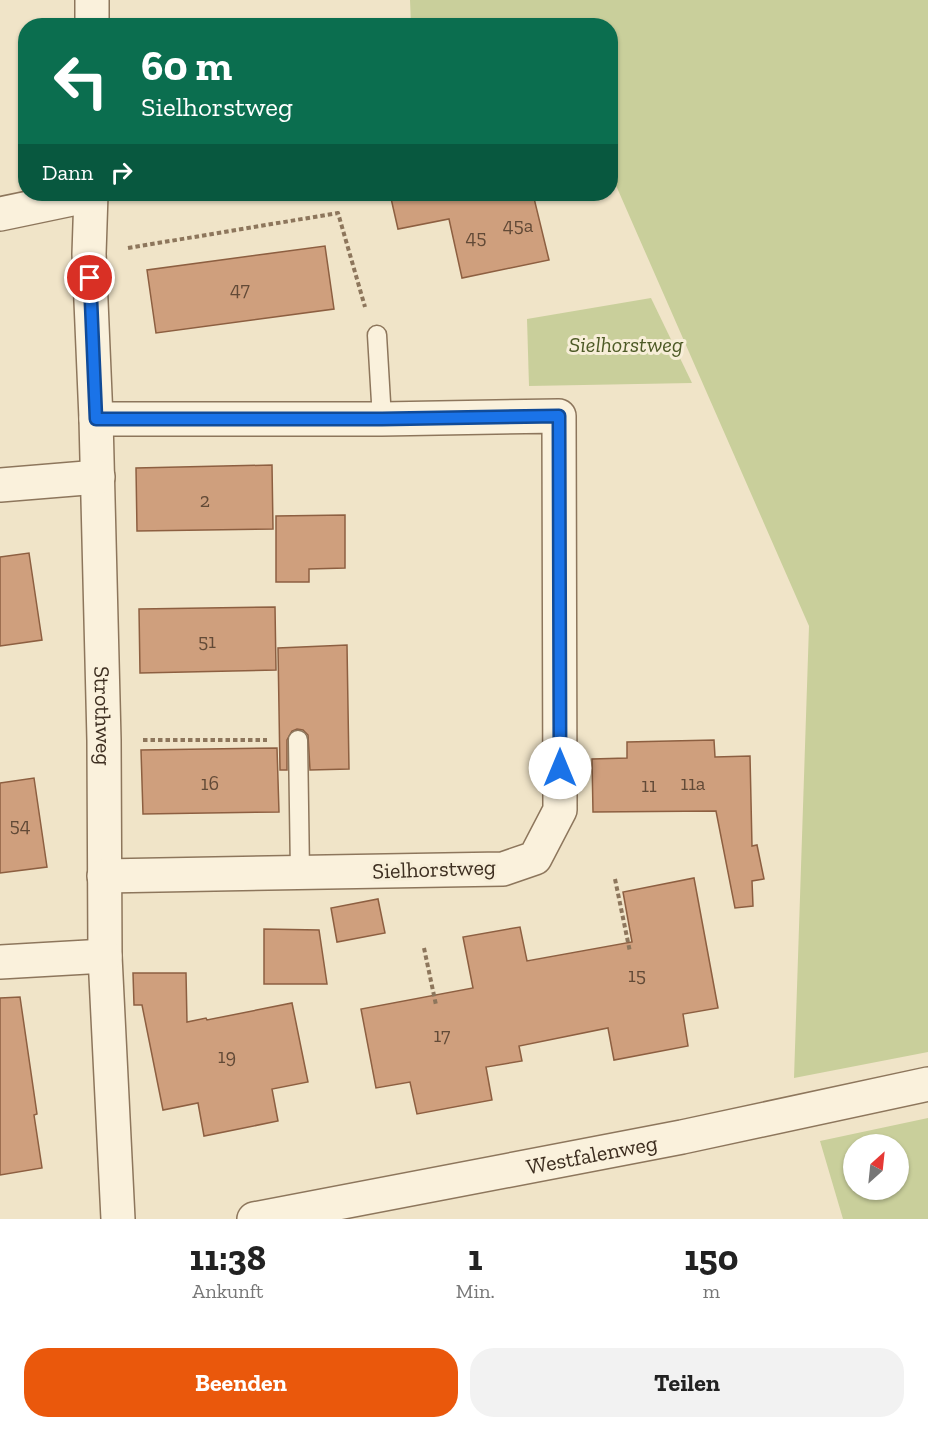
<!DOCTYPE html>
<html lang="de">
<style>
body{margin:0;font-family:"Zilla Slab",serif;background:#f2f2f2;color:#222;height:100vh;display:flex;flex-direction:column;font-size:22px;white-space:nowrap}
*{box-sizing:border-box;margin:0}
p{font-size:20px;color:#767676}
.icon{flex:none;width:33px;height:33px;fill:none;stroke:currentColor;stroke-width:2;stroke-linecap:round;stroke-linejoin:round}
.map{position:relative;height:1219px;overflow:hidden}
.drawer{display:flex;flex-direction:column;background:#fff;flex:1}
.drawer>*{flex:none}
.hud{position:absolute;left:18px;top:18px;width:600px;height:183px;border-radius:24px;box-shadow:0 2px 4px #0004;background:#0b6e4f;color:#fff;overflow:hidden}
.needle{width:39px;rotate:27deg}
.fabs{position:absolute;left:843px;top:1134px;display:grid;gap:12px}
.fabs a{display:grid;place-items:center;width:66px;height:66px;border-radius:50%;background:#fff;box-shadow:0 2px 4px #0004;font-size:30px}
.pin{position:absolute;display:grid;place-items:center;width:51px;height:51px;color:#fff;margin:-26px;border:3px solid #fff;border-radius:50%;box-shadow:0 2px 6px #0007}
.me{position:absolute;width:66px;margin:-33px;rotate:0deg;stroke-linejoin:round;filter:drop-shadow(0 0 4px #0008)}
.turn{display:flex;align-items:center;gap:21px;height:126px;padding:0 24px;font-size:27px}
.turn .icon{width:78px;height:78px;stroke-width:2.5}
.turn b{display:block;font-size:42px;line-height:51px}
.then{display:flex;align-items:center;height:57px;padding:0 24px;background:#0003;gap:12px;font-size:22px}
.eta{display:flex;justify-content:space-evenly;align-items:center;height:102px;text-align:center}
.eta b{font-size:36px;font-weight:700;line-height:42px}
.primary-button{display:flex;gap:12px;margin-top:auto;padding:12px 24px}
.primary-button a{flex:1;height:69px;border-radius:24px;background:#ea580c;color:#fff;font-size:24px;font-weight:700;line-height:69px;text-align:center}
.primary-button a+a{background:#f2f2f2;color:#222}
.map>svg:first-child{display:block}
.green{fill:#c9cf9b;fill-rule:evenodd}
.building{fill:#cf9f7d;stroke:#8d5f41;stroke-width:1.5}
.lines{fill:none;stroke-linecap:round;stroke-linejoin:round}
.service-casing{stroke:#8d765c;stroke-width:21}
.minor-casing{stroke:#8d765c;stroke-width:36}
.path{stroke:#8d765c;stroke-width:4;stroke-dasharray:4.5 3;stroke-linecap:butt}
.service{stroke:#faf1dc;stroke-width:18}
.minor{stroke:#faf1dc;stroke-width:33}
.route-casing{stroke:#114b97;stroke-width:15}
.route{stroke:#1a73e8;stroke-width:10}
.labels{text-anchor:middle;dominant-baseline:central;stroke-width:6;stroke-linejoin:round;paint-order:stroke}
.number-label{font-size:20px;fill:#624a37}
.park-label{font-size:22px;font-style:italic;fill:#4d5a26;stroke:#f7eed8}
.street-label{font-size:22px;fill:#3d2e20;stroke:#f7eed8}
</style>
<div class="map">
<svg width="928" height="1219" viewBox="0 0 928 1219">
<rect width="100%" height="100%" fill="#f0e4c8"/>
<!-- green -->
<g class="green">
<path d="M410,0H928V1052L794,1078L809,626L611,174L610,26L411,25Z"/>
<path d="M651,298L692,383L529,386L527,319Z"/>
<path d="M928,1118V1219H843L820,1141ZM898,1144V1190H854V1144Z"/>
</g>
<!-- building -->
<g class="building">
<path d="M390,194H533L549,260L462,278L449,219L398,229Z"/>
<path d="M325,246L334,309L156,333L147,270Z"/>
<path d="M272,465L273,529L137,531L136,468Z"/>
<path d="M345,515V568L309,569V582H276V516Z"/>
<path d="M29,553L42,640L0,646V557Z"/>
<path d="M275,607L276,670L140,673L139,609Z"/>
<path d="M347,645L349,769L310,770L308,735L303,730L297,729L292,731L287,740V770H280L278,648Z"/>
<path d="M714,740L715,757L750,756L752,846L757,845L764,879L752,881L753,906L735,908L716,811L593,812L592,759L627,758V742Z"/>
<path d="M277,748L279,812L143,814L141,750Z"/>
<path d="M34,778L47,867L0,873V783Z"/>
<path d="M694,878L718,1008L683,1014L688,1046L614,1060L608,1028L519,1046L522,1061L486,1067L492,1100L417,1114L410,1082L376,1088L361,1009L473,988L463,937L520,927L527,961L632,942L623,892Z"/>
<path d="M378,899L385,933L337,942L331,908Z"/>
<path d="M264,929L319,930L327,984H264Z"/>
<path d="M133,973H186L187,1022L206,1018L207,1020L292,1003L308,1082L272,1089L278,1121L204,1136L198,1103L163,1110L142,1005H134Z"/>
<path d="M20,997L37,1114L34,1115L42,1168L0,1175V998Z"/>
</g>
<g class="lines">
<!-- service casing -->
<g class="service-casing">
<g id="service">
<path d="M377,335L382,419"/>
<path d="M298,740L300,873"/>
</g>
</g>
<!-- minor casing -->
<g class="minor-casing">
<g id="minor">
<path d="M92,26V0"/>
<path id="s1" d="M91,194L89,254L96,419L104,740L105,956L118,1219"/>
<path d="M0,214L91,195"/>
<path d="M96,419H382L559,416L560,810L535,858L503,869L104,876"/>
<path d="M0,485L98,477"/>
<path d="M0,962L105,956"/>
<path id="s2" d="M254,1219L682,1137L928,1084"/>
</g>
</g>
<!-- path -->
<g class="path">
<path d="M128,248L338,213L365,307"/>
<path d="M143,740H267"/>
<path d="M615,879L630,952"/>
<path d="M424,948L436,1005"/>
</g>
<!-- service -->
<use href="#service" class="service"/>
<!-- minor -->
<use href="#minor" class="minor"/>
</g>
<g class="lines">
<!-- route casing -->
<g class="route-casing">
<path id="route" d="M90,278L96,419H382L559,416L560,768"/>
</g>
<!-- route -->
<use href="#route" class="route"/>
</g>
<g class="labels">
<!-- number labels -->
<g class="number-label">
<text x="518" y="225">45a</text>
<text x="476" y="237">45</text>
<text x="240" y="289">47</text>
<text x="205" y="500">2</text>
<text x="207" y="641">51</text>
<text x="210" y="783">16</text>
<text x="693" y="783">11a</text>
<text x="649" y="785">11</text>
<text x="20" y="825">54</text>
<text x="637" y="975">15</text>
<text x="442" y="1035">17</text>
<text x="227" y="1056">19</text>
</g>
<!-- park labels -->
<g class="park-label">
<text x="626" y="344">Sielhorstweg</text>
</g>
<!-- street labels -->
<g class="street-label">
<text stroke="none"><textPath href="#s1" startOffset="522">Strothweg</textPath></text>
<text transform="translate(434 869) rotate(-2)">Sielhorstweg</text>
<text stroke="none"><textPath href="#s2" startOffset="344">Westfalenweg</textPath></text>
</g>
</g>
</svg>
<div class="fabs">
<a><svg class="needle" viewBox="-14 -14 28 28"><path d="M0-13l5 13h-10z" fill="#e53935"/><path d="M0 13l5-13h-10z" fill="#767676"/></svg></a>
</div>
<div class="pin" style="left:90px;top:278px;background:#d93025"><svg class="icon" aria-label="arrive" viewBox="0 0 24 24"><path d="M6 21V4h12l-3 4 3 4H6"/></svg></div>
<svg class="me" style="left:560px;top:768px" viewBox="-20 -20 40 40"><circle r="19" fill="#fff"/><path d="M0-13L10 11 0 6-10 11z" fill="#1a73e8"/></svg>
<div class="hud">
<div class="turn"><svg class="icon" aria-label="left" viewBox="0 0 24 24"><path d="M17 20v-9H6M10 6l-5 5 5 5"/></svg><div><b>60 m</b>Sielhorstweg</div></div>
<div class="then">Dann<svg class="icon" aria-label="right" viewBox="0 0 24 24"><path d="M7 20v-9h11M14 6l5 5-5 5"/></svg></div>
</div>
</div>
<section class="drawer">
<div class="eta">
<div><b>11:38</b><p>Ankunft</p></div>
<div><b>1</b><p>Min.</p></div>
<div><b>150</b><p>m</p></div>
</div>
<div class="primary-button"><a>Beenden</a><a>Teilen</a></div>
</section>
